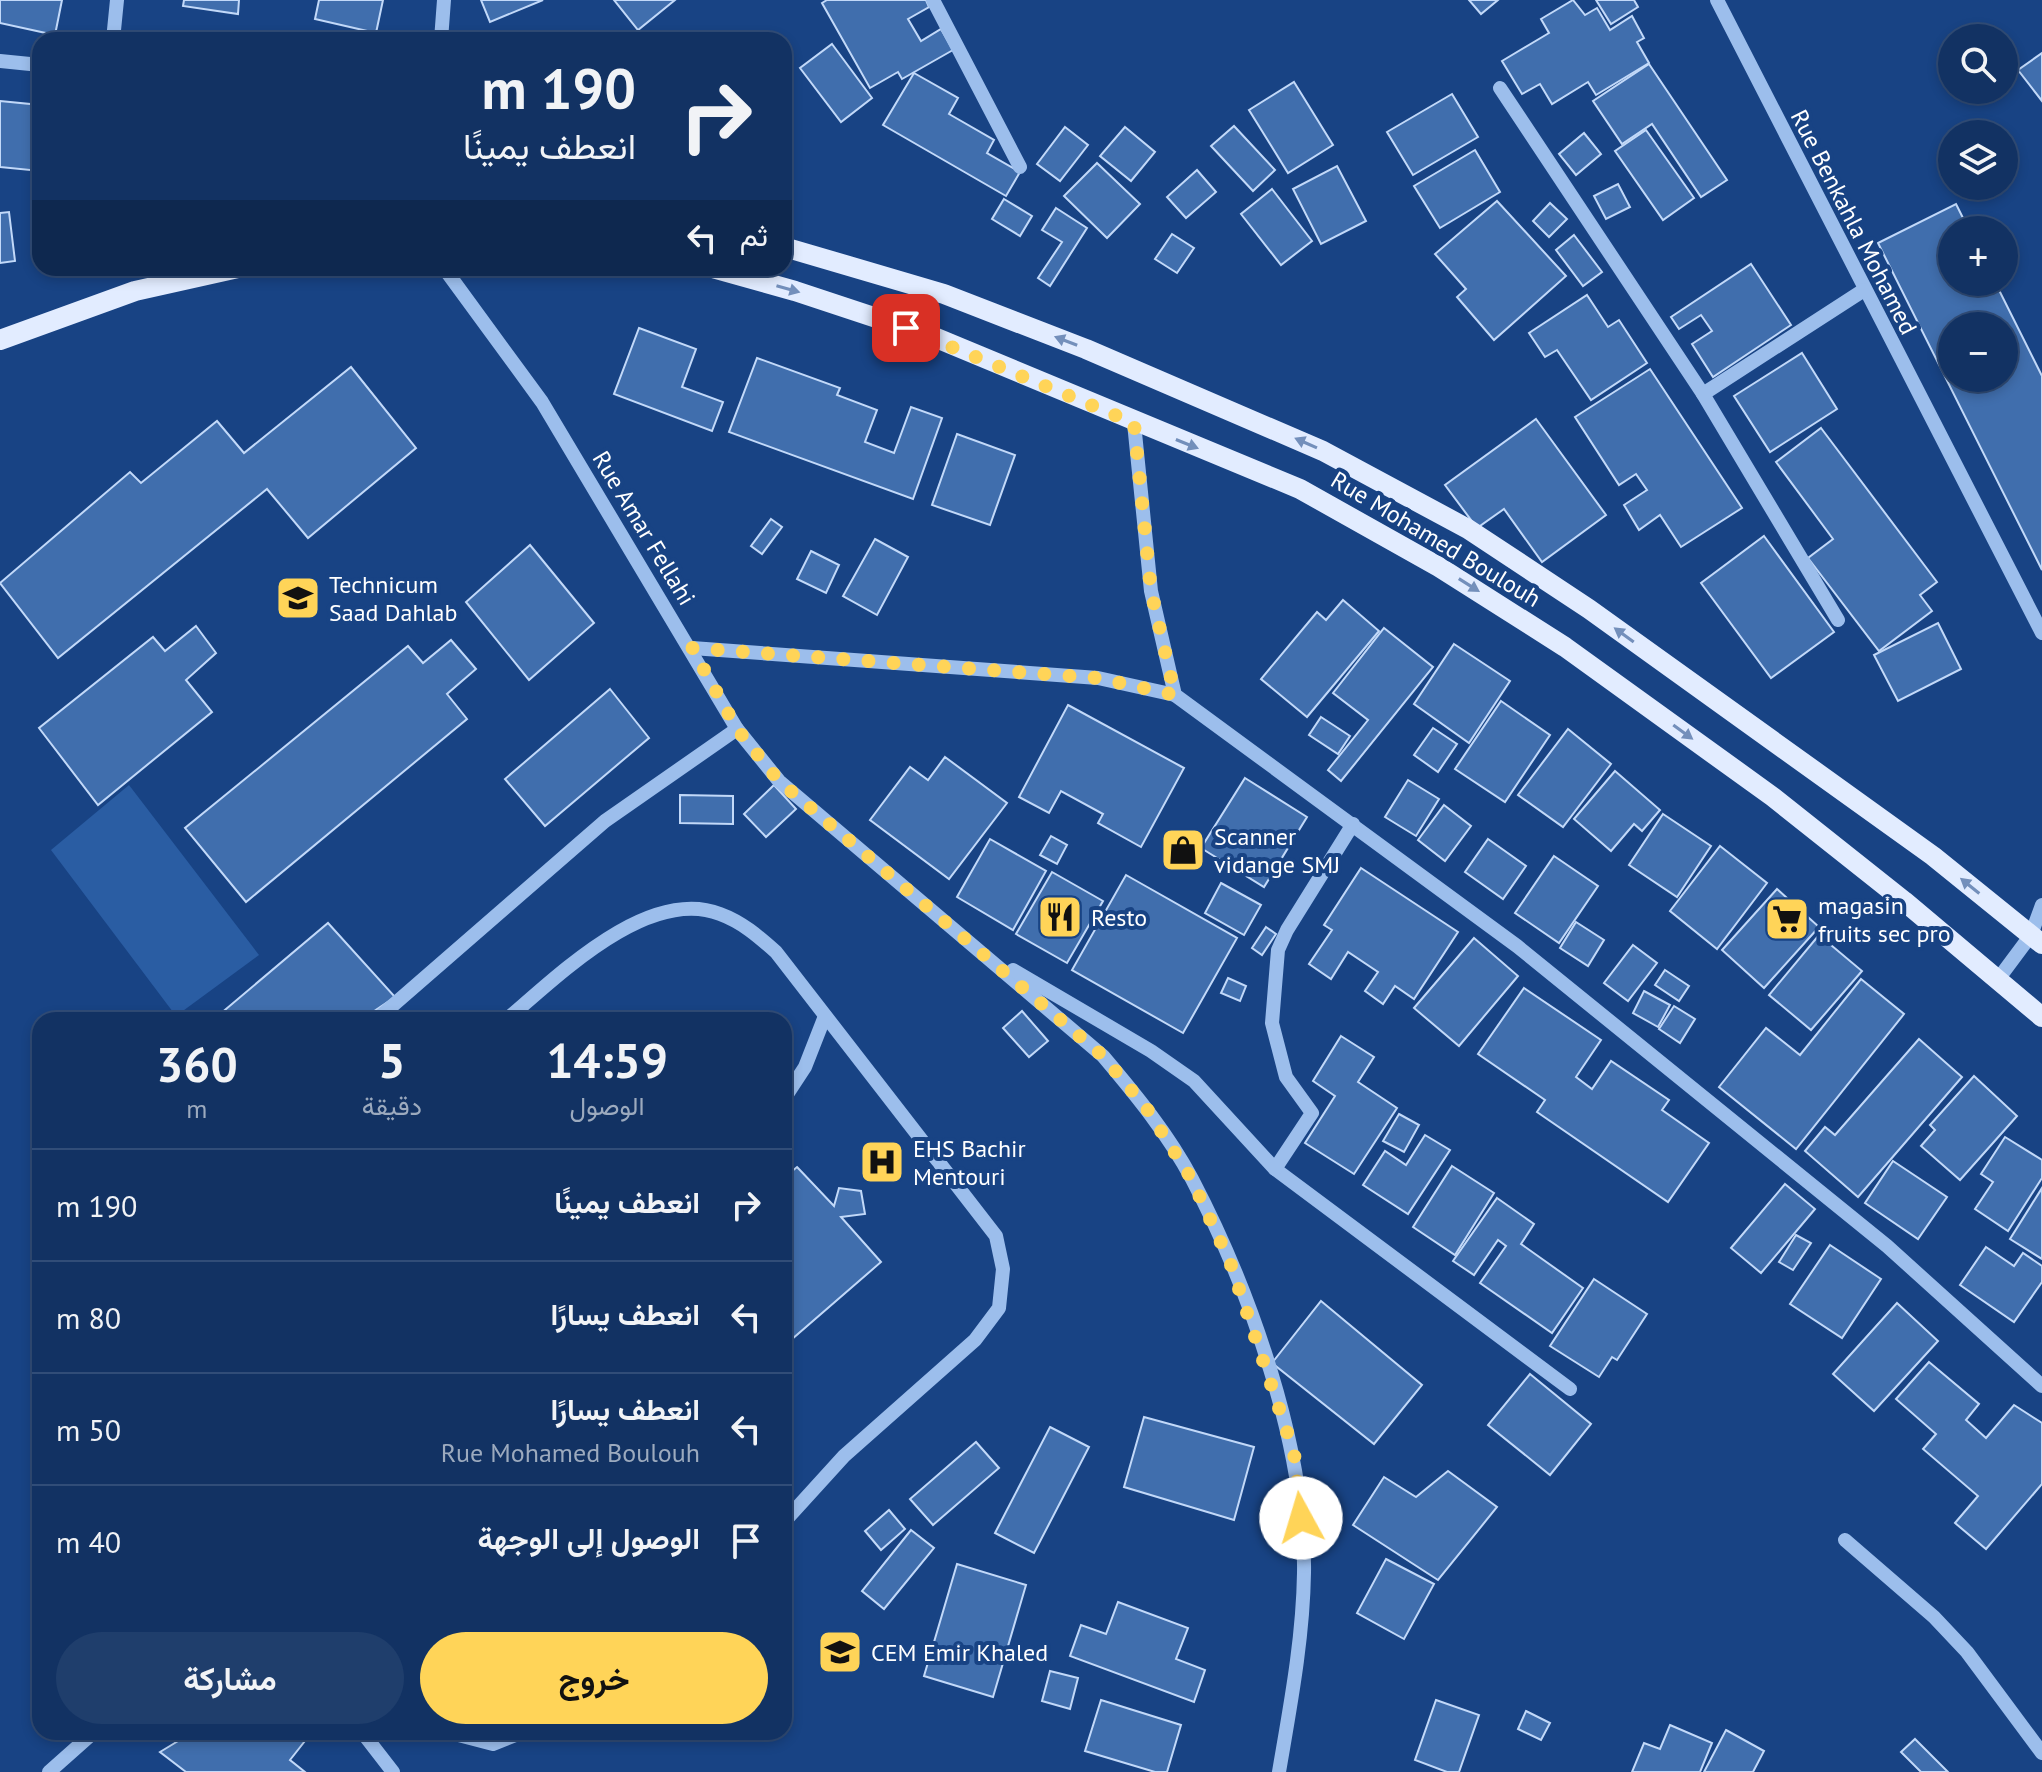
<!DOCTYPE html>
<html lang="ar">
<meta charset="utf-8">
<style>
body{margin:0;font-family:"PT Sans",Vazirmatn,sans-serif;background:#1f3e6c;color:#f1f3f6;direction:rtl;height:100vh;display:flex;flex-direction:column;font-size:30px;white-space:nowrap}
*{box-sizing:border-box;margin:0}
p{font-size:26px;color:#9caabe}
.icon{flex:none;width:44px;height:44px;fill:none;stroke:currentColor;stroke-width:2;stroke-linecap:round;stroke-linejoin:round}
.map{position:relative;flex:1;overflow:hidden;direction:ltr}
.drawer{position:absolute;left:32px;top:1012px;width:760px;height:728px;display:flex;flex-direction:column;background:#123263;border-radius:24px;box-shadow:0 4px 12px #0003,0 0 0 2px #314d78;direction:rtl}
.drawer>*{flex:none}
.top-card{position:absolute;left:32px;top:32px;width:760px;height:244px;border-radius:24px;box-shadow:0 4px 12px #0003,0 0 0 2px #314d78;direction:rtl;background:#123263;color:#f1f3f6;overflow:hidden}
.buttons{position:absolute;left:1938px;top:24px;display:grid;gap:16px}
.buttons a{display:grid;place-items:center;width:80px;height:80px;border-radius:50%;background:#123263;box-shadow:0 4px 12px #0003,0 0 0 2px #314d78;font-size:40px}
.pin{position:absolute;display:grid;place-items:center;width:68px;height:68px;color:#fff;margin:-34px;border-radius:16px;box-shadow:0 4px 12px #0006}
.me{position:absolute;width:88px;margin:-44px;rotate:354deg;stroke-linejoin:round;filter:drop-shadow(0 0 6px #0008)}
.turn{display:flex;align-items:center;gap:28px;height:168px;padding:0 24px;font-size:36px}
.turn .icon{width:104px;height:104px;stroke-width:2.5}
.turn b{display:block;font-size:56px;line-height:68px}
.then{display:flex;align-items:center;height:76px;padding:0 24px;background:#0003;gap:16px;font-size:30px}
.eta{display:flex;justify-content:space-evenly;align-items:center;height:136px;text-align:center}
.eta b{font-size:48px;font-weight:700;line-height:56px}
.action{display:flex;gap:16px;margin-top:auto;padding:16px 24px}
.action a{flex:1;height:92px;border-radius:48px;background:#ffd458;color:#111;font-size:32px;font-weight:700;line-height:92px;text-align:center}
.action a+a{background:#1f3e6c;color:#f1f3f6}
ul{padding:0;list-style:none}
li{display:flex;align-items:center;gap:24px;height:112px;padding:0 24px;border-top:2px solid #314d78}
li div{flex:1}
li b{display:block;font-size:30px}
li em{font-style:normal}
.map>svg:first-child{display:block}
.pitch{fill:#2a5da3}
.building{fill:#406ead;stroke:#c2d9f9;stroke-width:2;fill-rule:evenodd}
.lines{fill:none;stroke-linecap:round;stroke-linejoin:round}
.minor{stroke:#9cbeec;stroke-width:14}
.major{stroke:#e2ecff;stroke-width:20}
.oneway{fill:#738fbb}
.route{stroke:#ffd458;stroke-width:14;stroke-dasharray:0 25.2}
.labels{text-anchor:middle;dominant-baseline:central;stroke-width:8;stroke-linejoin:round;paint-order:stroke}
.street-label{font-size:24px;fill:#fff;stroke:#184384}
.poi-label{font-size:24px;fill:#fff;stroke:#184384;text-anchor:start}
</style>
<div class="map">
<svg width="2042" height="1772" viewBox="0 0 2042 1772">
<rect width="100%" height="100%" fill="#184384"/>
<!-- pitch -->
<path class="pitch" d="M129,785L259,955L176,1016L51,850Z"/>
<!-- building -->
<g class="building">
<path d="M0,0H62L55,35L0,23Z"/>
<path d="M184,0H239L238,14L183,6Z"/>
<path d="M319,0H383L376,33L315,19Z"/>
<path d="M481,0H543L490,22Z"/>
<path d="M614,0H675L638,30Z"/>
<path d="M827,0H926L929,7L908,19L921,41L941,29L953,50L902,79L898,72L870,88L822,3Z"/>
<path d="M1469,0H1498L1481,14Z"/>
<path d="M1573,0L1585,15L1597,8L1610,30L1632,16L1644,38L1637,42L1649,63L1596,95L1588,82L1552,104L1540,84L1522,94L1502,61L1549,33L1541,19Z"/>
<path d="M1596,0H1634L1638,7L1611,24Z"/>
<path d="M832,44L872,98L841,122L800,68Z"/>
<path d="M2042,53V101L2018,70Z"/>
<path d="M1649,64L1727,180L1701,197L1652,124L1622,144L1593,101Z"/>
<path d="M914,73L958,98L949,114L994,140L987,153L1020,172L1006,196L883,125Z"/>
<path d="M1294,82L1333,145L1288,173L1249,110Z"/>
<path d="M1452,94L1478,137L1413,175L1387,132Z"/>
<path d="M0,101L40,105V171L0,167Z"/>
<path d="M1234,126L1275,170L1253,191L1211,146Z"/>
<path d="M1065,127L1088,145L1060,181L1037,164Z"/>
<path d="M1125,127L1155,152L1131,181L1100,156Z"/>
<path d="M1646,130L1694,198L1663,220L1615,151Z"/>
<path d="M1584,133L1601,154L1576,175L1559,154Z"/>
<path d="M1475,150L1500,192L1440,228L1414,186Z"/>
<path d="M1097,163L1140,204L1107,238L1064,196Z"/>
<path d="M1337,166L1366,221L1321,244L1293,189Z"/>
<path d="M1197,170L1216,192L1186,218L1167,197Z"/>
<path d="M1618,184L1630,207L1606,219L1594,196Z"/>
<path d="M1272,189L1312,241L1281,265L1241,214Z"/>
<path d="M1004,199L1032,216L1020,236L992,219Z"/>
<path d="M1497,201L1566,276L1494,340L1457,297L1466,289L1435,254Z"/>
<path d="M1550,203L1567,219L1549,237L1533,221Z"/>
<path d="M1956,204L1969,230H1952V282H1995L2042,376V570L1878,243ZM1952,326H2004V378H1952Z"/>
<path d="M1056,208L1087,228L1050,286L1038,278L1062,242L1042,230Z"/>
<path d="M9,212L15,261L0,263V213Z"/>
<path d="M1172,234L1194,248L1177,273L1155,259Z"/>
<path d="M1574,235L1602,272L1583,286L1556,250Z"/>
<path d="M1751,264L1791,325L1713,377L1692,344L1712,331L1701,315L1679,329L1671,317Z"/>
<path d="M1587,295L1608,327L1619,320L1647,363L1591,400L1557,350L1545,357L1529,333Z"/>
<path d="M639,328L696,349L682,387L723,402L712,431L614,394Z"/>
<path d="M1802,353L1837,409L1770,452L1734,396Z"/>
<path d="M757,358L840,388L837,395L877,410L865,442L894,453L911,407L942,418L913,499L729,432Z"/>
<path d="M351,367L416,448L308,538L267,489L58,658L0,583L130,472L141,483L217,421L244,453Z"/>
<path d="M1650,369L1742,508L1681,547L1660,515L1639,530L1624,505L1647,490L1636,474L1619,485L1575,417Z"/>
<path d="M1536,419L1606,515L1542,562L1504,509L1477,528L1445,485Z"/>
<path d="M1821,428L1937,582L1920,595L1932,611L1879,651L1808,558L1833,539L1776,462Z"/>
<path d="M957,434L1015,455L990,525L932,505Z"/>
<path d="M771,519L782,527L762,554L751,546Z"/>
<path d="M1764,536L1834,632L1771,678L1701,583Z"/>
<path d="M875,539L908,557L877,615L843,596Z"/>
<path d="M530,545L594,623L529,680L466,602Z"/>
<path d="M811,551L839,565L826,593L797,579Z"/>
<path d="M1343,600L1379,631L1307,717L1261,679L1317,612L1326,620Z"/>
<path d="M1938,623L1961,669L1898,701L1874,655Z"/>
<path d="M196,626L216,653L186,680L212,712L98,805L39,728L153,637L165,651Z"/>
<path d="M1384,628L1433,667L1341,781L1328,770L1368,720L1333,693Z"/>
<path d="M451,640L476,669L447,694L467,719L246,902L185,828L408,646L423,663Z"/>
<path d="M1454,644L1510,681L1469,743L1414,704Z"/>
<path d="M610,689L649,738L545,826L505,779Z"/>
<path d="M1501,701L1550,735L1505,802L1455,769Z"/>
<path d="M1068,705L1184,768L1141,847L1098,823L1103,814L1061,791L1049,813L1019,797Z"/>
<path d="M1321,717L1350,736L1338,754L1309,735Z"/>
<path d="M1433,728L1457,744L1438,772L1414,755Z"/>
<path d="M1568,729L1611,764L1563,827L1518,795Z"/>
<path d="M945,757L1007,803L949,879L870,820L910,767L928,780Z"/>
<path d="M1615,771L1660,810L1642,831L1634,824L1611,851L1574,819Z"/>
<path d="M1245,778L1307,817L1264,887L1201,848Z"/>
<path d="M1408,780L1439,799L1416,836L1385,817Z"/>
<path d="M774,785L796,809L766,837L744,814Z"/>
<path d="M680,795L733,796V824L680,823Z"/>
<path d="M1444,805L1471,826L1445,861L1418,840Z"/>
<path d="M1663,814L1711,846L1677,897L1629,865Z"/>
<path d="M1051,836L1067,845L1057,864L1040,855Z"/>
<path d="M990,839L1046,871L1013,930L957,897Z"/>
<path d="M1488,839L1526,866L1503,899L1465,872Z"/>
<path d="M1720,846L1767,883L1717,949L1670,911Z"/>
<path d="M1554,856L1598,886L1559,943L1515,913Z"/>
<path d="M1361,868L1458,932L1414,999L1395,986L1383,1004L1365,991L1378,972L1348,952L1331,979L1309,964L1332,930L1324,925Z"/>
<path d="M1052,872L1103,901L1067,963L1016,934Z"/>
<path d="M1126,875L1237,938L1183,1033L1072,970Z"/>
<path d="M1221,883L1261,905L1244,935L1205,913Z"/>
<path d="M1777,889L1819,927L1764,988L1722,950Z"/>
<path d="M1576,922L1604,940L1588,966L1560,948Z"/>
<path d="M328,923L395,997L361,1020H213Z"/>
<path d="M1266,927L1276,934L1262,955L1252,948Z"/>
<path d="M1819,935L1862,971L1811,1030L1769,995Z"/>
<path d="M1474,938L1518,976L1459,1046L1414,1008Z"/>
<path d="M1633,945L1657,963L1628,1001L1604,983Z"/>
<path d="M1665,970L1689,986L1679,1001L1655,985Z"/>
<path d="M1228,978L1246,986L1240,1001L1221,993Z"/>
<path d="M1861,979L1904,1014L1796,1149L1719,1087L1766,1028L1800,1055Z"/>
<path d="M1524,988L1601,1040L1576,1077L1592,1089L1611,1061L1669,1100L1662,1110L1709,1143L1668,1202L1537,1112L1545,1100L1478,1054Z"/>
<path d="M1644,991L1670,1005L1658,1027L1633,1013Z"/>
<path d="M1674,1006L1695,1019L1680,1043L1659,1029Z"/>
<path d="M1022,1011L1048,1041L1029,1057L1003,1028Z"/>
<path d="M1341,1036L1374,1057L1358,1082L1397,1108L1354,1174L1305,1143L1335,1096L1313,1081Z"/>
<path d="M1919,1039L1962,1077L1858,1197L1805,1151L1825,1127L1835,1135Z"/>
<path d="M1974,1076L2017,1116L1960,1180L1921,1146L1935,1130L1930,1125Z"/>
<path d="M1399,1114L1419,1125L1404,1152L1383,1141Z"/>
<path d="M1425,1135L1450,1150L1408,1214L1363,1185L1385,1151L1406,1165Z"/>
<path d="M2005,1137L2042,1160V1178L2008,1231L1975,1209L1993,1182L1981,1174Z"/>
<path d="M1893,1161L1947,1197L1918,1239L1865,1203Z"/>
<path d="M1452,1166L1494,1193L1455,1255L1413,1227Z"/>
<path d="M797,1167L834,1206L839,1188L861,1191L865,1214L841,1217L881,1262L784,1346V1178Z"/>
<path d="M1785,1184L1815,1209L1761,1273L1731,1248Z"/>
<path d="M2042,1188V1259L2010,1239Z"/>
<path d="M1497,1198L1534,1224L1521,1244L1583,1288L1552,1333L1480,1283L1506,1246L1498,1240L1474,1275L1453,1261Z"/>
<path d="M1796,1235L1811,1243L1793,1270L1779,1262Z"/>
<path d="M1830,1245L1881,1279L1842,1338L1790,1304Z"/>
<path d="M1986,1247L2014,1266L2023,1253L2042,1266V1282L2014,1322L1960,1285Z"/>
<path d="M1594,1279L1647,1314L1617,1360L1612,1357L1599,1377L1550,1346Z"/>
<path d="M1321,1301L1422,1385L1374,1444L1272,1363Z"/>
<path d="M1897,1303L1938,1341L1874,1411L1833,1374Z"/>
<path d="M1929,1362L1979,1404L1966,1420L1986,1438L2014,1405L2042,1423V1484L1986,1549L1955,1523L1978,1496L1923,1449L1936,1434L1896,1399Z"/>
<path d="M1530,1374L1591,1424L1550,1475L1488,1425Z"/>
<path d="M1144,1417L1254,1447L1234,1520L1124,1487Z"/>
<path d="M1050,1427L1089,1447L1034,1553L995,1533Z"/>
<path d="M976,1442L999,1468L933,1525L910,1499Z"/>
<path d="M1448,1471L1497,1507L1438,1580L1353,1525L1384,1477L1416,1497Z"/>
<path d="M889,1510L905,1529L881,1550L865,1531Z"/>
<path d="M911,1530L934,1548L884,1609L862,1591Z"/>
<path d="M1386,1559L1434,1584L1404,1639L1357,1613Z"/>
<path d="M957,1564L1026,1585L993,1697L924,1676Z"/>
<path d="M1118,1602L1188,1628L1176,1659L1205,1670L1194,1702L1070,1656L1081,1625L1106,1634Z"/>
<path d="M1050,1671L1078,1678L1070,1709L1042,1701Z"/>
<path d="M1101,1700L1181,1725L1167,1772H1155L1085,1751Z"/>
<path d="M1436,1700L1479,1715L1459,1772H1447L1415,1760Z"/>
<path d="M1526,1711L1550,1723L1541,1740L1518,1729Z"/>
<path d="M1670,1725L1712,1743L1700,1772H1632L1644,1743L1660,1749Z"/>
<path d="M1726,1730L1764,1751L1753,1772H1704Z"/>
<path d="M193,1732H312L290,1760L305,1772H186L160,1752Z"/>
<path d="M1915,1739L1948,1772H1921L1901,1752Z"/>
</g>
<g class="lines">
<!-- minor -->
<g class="minor">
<path d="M933,0L1020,167"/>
<path d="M1717,0L2042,633"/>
<path d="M113,40L117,0"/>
<path d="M441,40L444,0"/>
<path d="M0,61L40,65"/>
<path d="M1500,88L1703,394L1838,620"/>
<path d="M444,268L542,402L737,729L779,781L1103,1056C1136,1095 1168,1134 1192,1179C1250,1290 1306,1447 1304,1573C1303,1640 1290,1707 1279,1772"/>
<path d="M1703,394L1864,290"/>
<path d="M1134,423L1151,591L1175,695L1517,946L1887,1246L2042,1386"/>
<path d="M692,648L1098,678L1175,695"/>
<path d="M1013,970L1151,1051L1194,1081L1275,1169L1570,1389"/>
<path d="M1999,978L2031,935L2042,905"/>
<path d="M376,1020L605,821L737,729"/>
<path d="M506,1020C556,978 647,886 720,914C742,922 758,936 776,952L996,1236L1003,1269L999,1308L975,1340L844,1456L784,1522"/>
<path d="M784,1099L805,1067L825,1016"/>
<path d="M1275,1169L1312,1113L1286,1077L1272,1023L1278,950L1287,930L1353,824"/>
<path d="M1845,1540L1934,1617L1967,1652L2042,1753"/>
<path d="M362,1732L393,1772"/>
<path d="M447,1732L493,1744L523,1732"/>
<path d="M49,1772L94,1732"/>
</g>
<!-- major -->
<g class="major">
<path d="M784,247L944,294L1086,349L1323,451L1468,529L1589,609L1933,856L2042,944"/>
<path d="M713,268L795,291L934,337L1300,489L1439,567L1565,647L1773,797L1904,901L2042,1017"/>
<path d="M0,340L135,291L238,268"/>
</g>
</g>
<!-- one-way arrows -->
<defs><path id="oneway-solid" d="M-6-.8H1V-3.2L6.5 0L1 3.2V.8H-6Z" transform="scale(2)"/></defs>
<g class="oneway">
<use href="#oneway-solid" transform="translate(788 289) rotate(16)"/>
<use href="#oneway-solid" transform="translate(1066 341) rotate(-159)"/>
<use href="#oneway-solid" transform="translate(1306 443) rotate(-156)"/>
<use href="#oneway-solid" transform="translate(1187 444) rotate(22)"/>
<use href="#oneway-solid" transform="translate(1469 585) rotate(32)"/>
<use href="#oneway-solid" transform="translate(1624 635) rotate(-144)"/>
<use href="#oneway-solid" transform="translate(1683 732) rotate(36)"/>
<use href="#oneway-solid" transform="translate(1970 886) rotate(-141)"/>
</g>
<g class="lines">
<!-- route -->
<path class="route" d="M906,328L1134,423L1151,591L1175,695L1098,678L692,648L737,729L779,781L1103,1056L1147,1109L1191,1178L1230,1262L1294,1453L1301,1518"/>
</g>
<!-- icons -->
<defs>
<g id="school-square" transform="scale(2.3)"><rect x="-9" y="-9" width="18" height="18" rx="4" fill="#ffd458" stroke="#184384"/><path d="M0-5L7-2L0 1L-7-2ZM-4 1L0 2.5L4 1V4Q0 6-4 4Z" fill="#111"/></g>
<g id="shop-square" transform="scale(2.3)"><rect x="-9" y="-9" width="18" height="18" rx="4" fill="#ffd458" stroke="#184384"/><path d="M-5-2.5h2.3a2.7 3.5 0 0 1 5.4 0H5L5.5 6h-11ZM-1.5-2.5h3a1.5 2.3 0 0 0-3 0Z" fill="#111"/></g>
<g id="restaurant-square" transform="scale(2.3)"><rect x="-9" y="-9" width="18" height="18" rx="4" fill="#ffd458" stroke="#184384"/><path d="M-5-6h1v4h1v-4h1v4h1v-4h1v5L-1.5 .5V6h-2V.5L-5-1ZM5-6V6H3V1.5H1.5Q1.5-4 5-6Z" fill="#111"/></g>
<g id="supermarket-square" transform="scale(2.3)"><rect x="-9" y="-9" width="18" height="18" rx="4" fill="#ffd458" stroke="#184384"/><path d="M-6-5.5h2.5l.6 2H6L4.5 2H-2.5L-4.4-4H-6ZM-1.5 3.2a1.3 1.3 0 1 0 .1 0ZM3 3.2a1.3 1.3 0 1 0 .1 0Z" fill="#111"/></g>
<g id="hospital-square" transform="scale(2.3)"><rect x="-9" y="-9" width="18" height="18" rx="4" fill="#ffd458" stroke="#184384"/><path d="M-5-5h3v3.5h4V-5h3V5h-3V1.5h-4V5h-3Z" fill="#111"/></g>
</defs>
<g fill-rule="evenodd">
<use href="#school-square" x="298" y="598"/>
<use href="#shop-square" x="1183" y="850"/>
<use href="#restaurant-square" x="1060" y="917"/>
<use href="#supermarket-square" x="1787" y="919"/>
<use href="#hospital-square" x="882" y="1162"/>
<use href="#school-square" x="840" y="1652"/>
</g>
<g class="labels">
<!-- street labels -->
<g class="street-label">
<text transform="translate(1854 222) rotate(63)">Rue Benkahla Mohamed</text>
<text transform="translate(644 528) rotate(59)">Rue Amar Fellahi</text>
<text transform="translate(1436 539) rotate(31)">Rue Mohamed Boulouh</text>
</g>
<!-- poi labels -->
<g class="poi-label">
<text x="329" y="584">Technicum<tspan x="329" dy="28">Saad Dahlab</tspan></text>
<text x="1214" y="836">Scanner<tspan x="1214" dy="28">vidange SMJ</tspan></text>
<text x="1818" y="905">magasin<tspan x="1818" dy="28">fruits sec pro</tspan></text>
<text x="1091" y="917">Resto</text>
<text x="913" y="1148">EHS Bachir<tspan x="913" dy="28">Mentouri</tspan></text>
<text x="871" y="1652">CEM Emir Khaled</text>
</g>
</g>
</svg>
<div class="buttons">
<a><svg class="icon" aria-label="search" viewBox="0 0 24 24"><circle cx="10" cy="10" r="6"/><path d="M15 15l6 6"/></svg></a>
<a><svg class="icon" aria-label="layers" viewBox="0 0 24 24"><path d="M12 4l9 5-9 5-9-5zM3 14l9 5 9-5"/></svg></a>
<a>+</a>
<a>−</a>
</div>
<div class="pin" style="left:906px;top:328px;background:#d93025"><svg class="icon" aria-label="arrive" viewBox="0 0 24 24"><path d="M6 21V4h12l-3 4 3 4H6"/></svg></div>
<svg class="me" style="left:1301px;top:1518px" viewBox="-20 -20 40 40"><circle r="19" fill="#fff"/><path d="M0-13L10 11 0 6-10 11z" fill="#ffd458"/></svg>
<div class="top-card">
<div class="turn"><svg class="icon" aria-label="right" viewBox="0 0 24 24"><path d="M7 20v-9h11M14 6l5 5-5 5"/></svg><div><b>190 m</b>انعطف يمينًا</div></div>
<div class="then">ثم<svg class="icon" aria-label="left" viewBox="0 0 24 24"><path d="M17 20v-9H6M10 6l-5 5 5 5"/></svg></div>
</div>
<section class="drawer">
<div class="eta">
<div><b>14:59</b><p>الوصول</p></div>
<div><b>5</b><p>دقيقة</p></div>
<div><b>360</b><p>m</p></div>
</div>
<ul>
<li><svg class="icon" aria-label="right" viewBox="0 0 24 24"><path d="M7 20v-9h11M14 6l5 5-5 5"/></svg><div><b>انعطف يمينًا</b></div><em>190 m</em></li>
<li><svg class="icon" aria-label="left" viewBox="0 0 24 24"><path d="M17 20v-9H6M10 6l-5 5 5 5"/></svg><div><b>انعطف يسارًا</b></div><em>80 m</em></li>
<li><svg class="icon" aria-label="left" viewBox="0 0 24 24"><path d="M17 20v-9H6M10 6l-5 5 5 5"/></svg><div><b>انعطف يسارًا</b><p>Rue Mohamed Boulouh</p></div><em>50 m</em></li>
<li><svg class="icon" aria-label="arrive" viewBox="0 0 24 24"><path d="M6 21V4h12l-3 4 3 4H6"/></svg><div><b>الوصول إلى الوجهة</b></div><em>40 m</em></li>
</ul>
<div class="action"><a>خروج</a><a>مشاركة</a></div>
</section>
</div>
